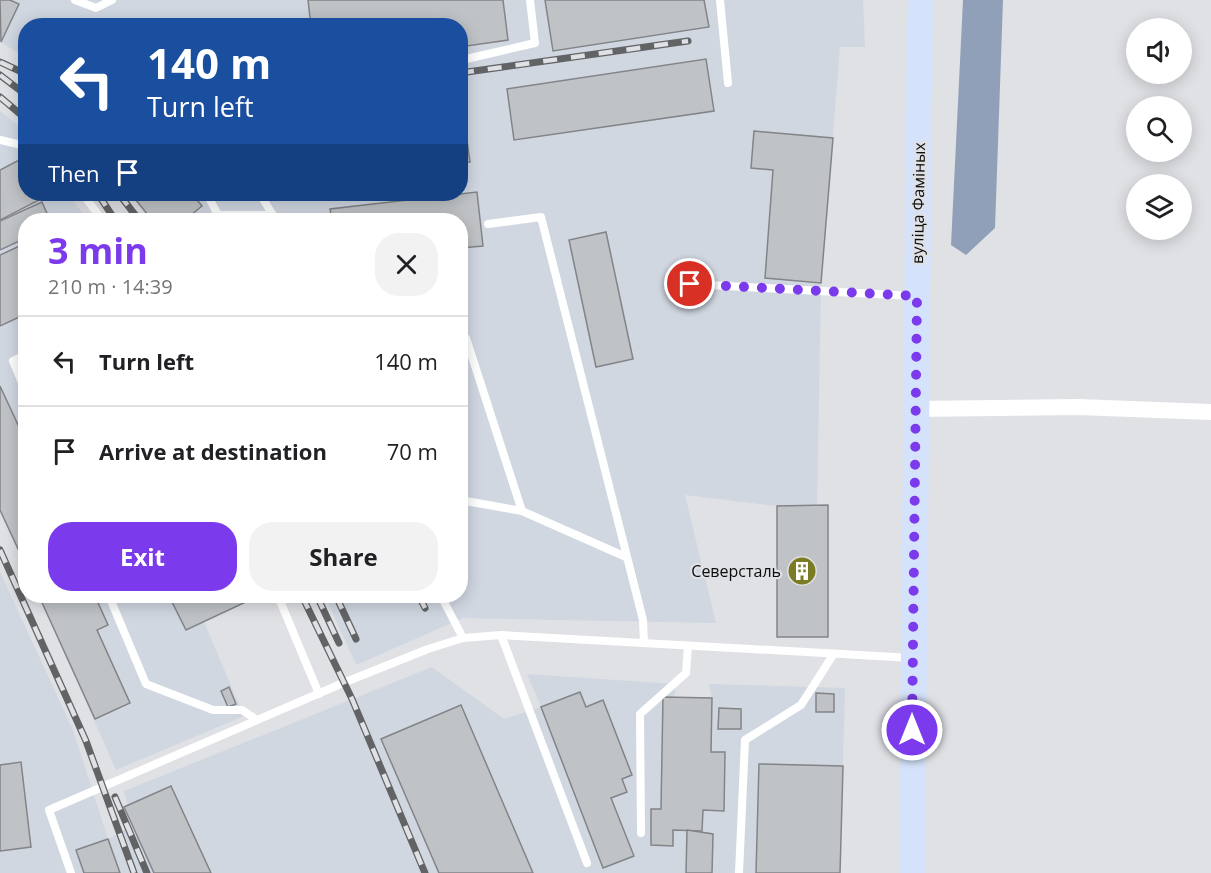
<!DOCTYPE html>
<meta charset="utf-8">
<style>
body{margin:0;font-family:"Open Sans",sans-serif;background:#f2f2f2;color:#202124;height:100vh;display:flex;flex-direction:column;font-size:22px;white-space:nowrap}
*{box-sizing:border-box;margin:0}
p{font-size:20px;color:#757577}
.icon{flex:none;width:33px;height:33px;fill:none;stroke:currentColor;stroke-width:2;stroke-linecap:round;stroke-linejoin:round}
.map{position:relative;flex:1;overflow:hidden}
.details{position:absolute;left:18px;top:213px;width:450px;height:390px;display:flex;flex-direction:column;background:#fff;border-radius:24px;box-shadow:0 3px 15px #0003}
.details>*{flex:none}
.banner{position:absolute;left:18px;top:18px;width:450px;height:183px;border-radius:24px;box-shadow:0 3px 15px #0003;background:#1a4fa0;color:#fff;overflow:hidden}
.tools{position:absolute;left:1126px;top:18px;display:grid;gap:12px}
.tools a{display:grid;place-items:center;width:66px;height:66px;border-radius:50%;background:#fff;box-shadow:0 3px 15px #0003;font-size:30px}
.pin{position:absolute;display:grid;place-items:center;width:51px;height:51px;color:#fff;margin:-26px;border:3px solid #fff;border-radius:50%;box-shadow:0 2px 6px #0007}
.me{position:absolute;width:66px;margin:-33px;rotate:0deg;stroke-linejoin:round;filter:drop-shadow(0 0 4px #0008)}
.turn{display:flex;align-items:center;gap:21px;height:126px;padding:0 30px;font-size:27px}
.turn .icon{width:78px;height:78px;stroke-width:2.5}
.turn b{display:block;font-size:42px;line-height:51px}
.then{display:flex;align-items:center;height:57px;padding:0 30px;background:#0003;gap:12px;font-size:22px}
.round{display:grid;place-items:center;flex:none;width:63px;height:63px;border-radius:24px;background:#f2f2f2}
.head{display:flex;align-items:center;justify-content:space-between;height:102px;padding:0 30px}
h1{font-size:36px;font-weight:700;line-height:45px;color:#7c3aed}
.action{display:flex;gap:12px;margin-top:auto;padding:12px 30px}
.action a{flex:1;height:69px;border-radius:24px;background:#7c3aed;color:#fff;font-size:24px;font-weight:700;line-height:69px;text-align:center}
.action a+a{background:#f2f2f2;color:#202124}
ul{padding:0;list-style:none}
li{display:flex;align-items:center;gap:18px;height:90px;padding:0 30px;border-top:2px solid #e0e0e0}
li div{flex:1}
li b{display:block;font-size:22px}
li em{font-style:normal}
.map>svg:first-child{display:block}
.built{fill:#d0d7e1}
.forest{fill:#90a0b9}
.building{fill:#c0c3c6;stroke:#828488;stroke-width:1.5}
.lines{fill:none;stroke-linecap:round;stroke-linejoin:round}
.service{stroke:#fff;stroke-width:8}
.minor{stroke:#fff;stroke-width:16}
.primary{stroke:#d4e3fb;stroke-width:26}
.rail-casing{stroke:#626365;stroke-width:7}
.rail{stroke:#dfe1e5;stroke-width:4.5;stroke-dasharray:14;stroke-linecap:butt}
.route{stroke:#7c3aed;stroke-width:10;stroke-dasharray:0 18}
.labels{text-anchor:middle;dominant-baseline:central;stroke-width:4.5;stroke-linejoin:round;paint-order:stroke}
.street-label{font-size:16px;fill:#0c0d0e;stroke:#dfe1e5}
.poi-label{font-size:16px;fill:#0c0d0e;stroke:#dfe1e5;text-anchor:end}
</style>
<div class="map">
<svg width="1211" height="873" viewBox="0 0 1211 873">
<rect width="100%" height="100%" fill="#dfe1e5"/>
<!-- built -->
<g class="built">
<path d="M0,0H863L865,47H840L821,283L817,505H828V637H777V506L685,495L716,623L463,618L356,665L325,596H460V220H152L131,194H460V26H26L25,57L0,42Z"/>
<path d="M0,111L25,131V155L21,159L25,163L26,194H69L87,220H26L25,566L0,510Z"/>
<path d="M0,572L73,730L108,839L132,825L124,791L432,667L504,719L541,707L527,674L675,684V697L712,698L709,684L845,688L840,873H0Z"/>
<path d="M39,596H245L248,601L204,622L244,716L116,770Z"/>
</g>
<!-- forest -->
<path class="forest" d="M963,0H1003L995,228L966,255L951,245Z"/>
<!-- building -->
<g class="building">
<path d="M0,0H10L19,4L1,42Z"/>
<path d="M308,0H503L508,40L460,47V26H311Z"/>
<path d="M545,0H704L709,27L553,51Z"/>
<path d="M706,59L714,111L514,140L507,89Z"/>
<path d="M460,89L470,162L460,163Z"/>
<path d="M754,131L833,138L821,283L765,278L773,170L751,168Z"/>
<path d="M21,159L26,169V194H38L41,199L0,220V170Z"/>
<path d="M477,192L483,246L460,248V220H332L330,209Z"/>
<path d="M131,194H192L202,206L185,220H152Z"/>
<path d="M42,202L50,220H26V238L0,250V221Z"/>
<path d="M606,232L633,359L596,367L569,240Z"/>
<path d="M26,243V314L0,326V255Z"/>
<path d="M0,386L26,442V566L0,510Z"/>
<path d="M828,505V637H777V506Z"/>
<path d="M39,596H95L108,625L97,630L130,703L95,719Z"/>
<path d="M169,596H245L248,601L186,630Z"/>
<path d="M229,687L236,704L228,707L221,691Z"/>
<path d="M580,692L586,707L603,700L632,775L622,779L627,792L611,798L634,856L603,868L541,707Z"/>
<path d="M816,693L834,694V712H816Z"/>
<path d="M663,697L712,698L711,752H725L724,811L703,810L702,831L673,830V846L651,845V809H661Z"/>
<path d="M461,705L533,873H439L381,739Z"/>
<path d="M719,708L741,709V729H718Z"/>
<path d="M21,762L31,847L0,851V765Z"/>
<path d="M759,764L843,766L840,873H756Z"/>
<path d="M171,786L211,873H154L124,807Z"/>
<path d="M687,830L713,834L712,873H686Z"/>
<path d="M108,839L120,873H84L76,850Z"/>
</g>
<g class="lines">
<!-- service -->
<g class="service">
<path d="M75,0L96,8L112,0"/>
<path d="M720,0L728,83"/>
<path d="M466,59L535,43L530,0"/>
<path d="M0,140L26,146"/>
<path d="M83,194L102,220"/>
<path d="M207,194L218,215H273"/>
<path d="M260,194L274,217"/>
<path d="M488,224L541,217L643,620L644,643"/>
<path d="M690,284L913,296"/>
<path d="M460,336L466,338L522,511"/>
<path d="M26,355L13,361L26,392"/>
<path d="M460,500L522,511L626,557"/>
<path d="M109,596L146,684L213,710H242L257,720"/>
<path d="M278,596L319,694"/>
<path d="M441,596L463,638"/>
<path d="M501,635L587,863"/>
<path d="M641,833L640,714L686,673L688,646"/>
<path d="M71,873L49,810L343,683L428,649L463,638L501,635L912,658"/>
<path d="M739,873L745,740L801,705L833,655"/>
</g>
<!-- minor -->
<path class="minor" d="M914,409L1078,407L1211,412"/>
<!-- primary -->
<path class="primary" d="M912,873L920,0"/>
<!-- rail casing -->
<g class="rail-casing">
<g id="rail">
<path d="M0,62L26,74"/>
<path d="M460,73L688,41"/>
<path d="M0,75L26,95"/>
<path d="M0,97L26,119"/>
<path d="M98,194L115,220"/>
<path d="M119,194L139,220"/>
<path d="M0,550L86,741L134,873"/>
<path d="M302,596L352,699L425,873"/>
<path d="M317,596L339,643"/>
<path d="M336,596L356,639"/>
<path d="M419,596L425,608"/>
<path d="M115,797L147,873"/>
</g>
</g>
<!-- rail -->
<use href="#rail" class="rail"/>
</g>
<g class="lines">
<!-- route -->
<path class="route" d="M690,284L917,296L912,730"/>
</g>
<!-- icons -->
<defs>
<g id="building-disc" transform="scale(1.5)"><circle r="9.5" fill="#7a7b22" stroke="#dfe1e5"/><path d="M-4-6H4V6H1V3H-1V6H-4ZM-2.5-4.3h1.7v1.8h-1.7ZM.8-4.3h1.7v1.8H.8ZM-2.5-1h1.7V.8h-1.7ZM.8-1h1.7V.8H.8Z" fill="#fff"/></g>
</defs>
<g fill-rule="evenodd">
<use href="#building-disc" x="802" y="571"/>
</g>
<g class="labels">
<!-- street labels -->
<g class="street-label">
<text transform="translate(918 203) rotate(-89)">вуліца Фаміных</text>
</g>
<!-- poi labels -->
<g class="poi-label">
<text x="781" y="571">Северсталь</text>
</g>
</g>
</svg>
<div class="tools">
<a><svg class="icon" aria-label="sound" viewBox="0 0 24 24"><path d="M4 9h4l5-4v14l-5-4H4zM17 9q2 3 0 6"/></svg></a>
<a><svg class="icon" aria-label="search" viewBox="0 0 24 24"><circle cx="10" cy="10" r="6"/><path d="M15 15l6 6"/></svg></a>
<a><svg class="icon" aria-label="layers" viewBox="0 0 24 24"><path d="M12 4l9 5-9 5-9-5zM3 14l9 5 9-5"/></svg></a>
</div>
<div class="pin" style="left:690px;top:284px;background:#d93025"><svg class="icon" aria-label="arrive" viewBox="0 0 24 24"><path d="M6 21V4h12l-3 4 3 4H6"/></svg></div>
<svg class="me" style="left:912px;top:730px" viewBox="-20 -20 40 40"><circle r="17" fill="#7c3aed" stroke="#fff" stroke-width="3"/><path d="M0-11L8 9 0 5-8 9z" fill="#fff"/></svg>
<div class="banner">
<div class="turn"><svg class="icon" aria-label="left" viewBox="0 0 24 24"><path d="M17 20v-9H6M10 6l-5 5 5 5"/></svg><div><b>140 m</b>Turn left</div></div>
<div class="then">Then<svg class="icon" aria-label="arrive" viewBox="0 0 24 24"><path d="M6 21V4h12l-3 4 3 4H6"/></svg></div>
</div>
<section class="details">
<div class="head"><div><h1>3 min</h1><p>210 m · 14:39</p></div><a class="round"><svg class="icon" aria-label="close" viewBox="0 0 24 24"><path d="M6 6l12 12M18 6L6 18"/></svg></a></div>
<ul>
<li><svg class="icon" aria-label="left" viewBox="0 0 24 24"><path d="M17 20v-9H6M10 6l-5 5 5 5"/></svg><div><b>Turn left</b></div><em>140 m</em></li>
<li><svg class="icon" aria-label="arrive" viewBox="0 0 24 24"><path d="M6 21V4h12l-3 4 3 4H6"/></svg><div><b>Arrive at destination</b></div><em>70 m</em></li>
</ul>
<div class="action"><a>Exit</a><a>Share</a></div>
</section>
</div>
